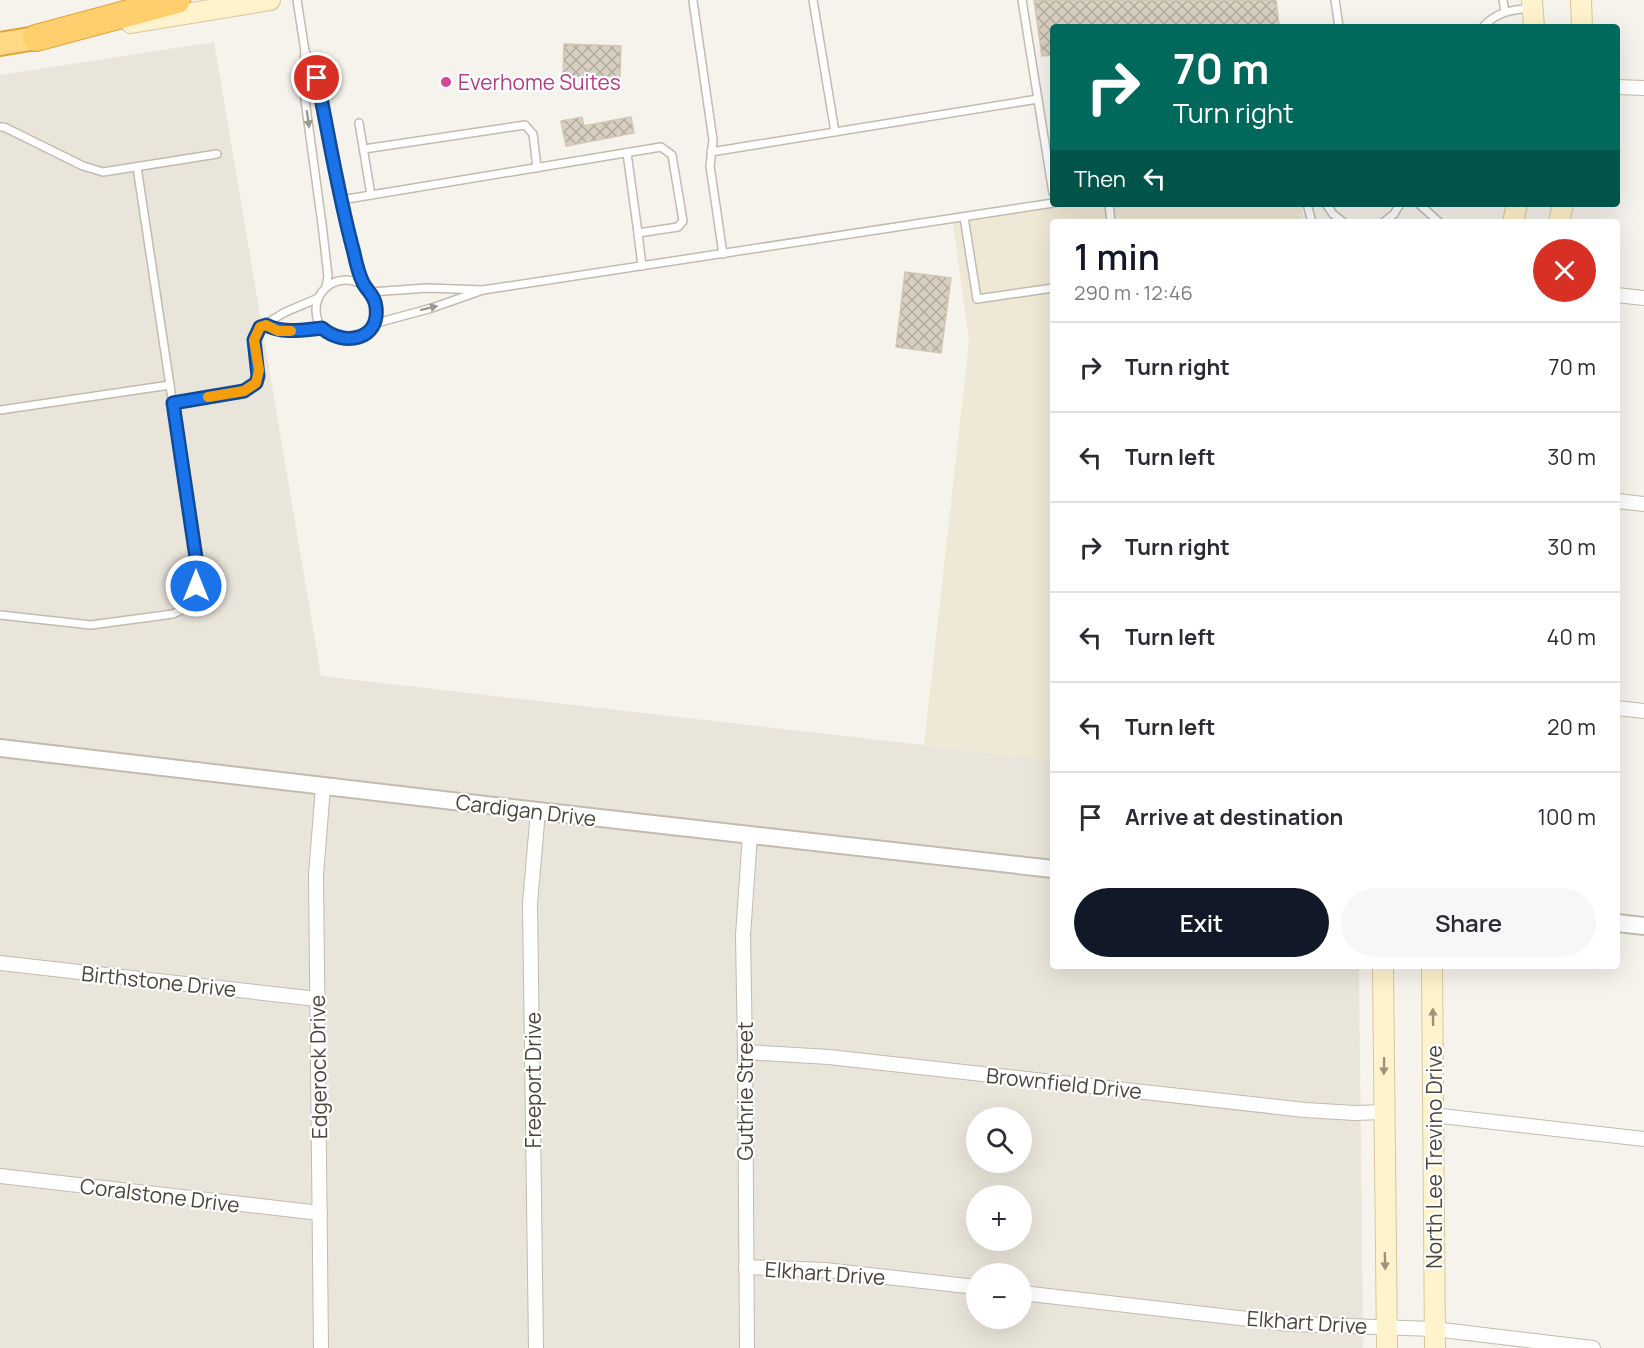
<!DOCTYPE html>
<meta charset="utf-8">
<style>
body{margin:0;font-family:Manrope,sans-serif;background:#f7f7f7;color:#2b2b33;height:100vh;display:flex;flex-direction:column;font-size:22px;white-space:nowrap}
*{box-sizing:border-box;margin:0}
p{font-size:20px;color:#7c7c81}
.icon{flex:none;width:33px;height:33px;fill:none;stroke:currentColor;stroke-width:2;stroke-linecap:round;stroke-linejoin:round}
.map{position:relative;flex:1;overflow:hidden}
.sheet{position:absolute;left:1050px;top:219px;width:570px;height:750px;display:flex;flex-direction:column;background:#fff;border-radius:6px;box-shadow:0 6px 24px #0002}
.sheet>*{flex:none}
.guide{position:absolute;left:1050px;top:24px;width:570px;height:183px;border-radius:6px;box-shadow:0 6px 24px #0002;background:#00695c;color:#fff;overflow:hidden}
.fabs{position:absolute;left:966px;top:1107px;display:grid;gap:12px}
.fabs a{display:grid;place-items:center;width:66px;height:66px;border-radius:50%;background:#fff;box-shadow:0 6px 24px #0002;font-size:30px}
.pin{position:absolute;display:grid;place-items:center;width:51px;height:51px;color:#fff;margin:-26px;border:3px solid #fff;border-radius:50%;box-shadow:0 2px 6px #0007}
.me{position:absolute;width:66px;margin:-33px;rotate:0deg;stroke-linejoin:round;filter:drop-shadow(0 0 4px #0008)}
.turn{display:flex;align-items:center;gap:21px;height:126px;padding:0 24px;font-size:27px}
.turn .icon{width:78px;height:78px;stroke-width:2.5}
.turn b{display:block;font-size:42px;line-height:51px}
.then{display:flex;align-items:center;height:57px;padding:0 24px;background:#0003;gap:12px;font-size:22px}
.round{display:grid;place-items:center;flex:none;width:63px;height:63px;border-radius:32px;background:#f7f7f7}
.summary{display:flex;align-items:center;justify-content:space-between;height:102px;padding:0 24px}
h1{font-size:36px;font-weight:600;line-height:45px;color:#111827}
.primary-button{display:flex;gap:12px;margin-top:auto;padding:12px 24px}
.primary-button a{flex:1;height:69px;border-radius:36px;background:#111827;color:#fff;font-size:24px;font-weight:600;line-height:69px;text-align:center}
.primary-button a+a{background:#f7f7f7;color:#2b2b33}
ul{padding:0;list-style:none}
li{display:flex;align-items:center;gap:18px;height:90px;padding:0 24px;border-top:2px solid #e1e1e2}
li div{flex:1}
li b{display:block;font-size:22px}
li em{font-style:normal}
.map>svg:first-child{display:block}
.residential{fill:#eae5da;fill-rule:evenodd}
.education{fill:#efe8d6}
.building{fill:url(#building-cross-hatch);stroke:#d3c7b4;stroke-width:1.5}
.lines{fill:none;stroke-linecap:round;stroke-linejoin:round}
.service-casing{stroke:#c2bbae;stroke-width:10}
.minor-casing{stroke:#c2bbae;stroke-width:16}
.tertiary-casing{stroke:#c2bbae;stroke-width:20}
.secondary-casing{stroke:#d6c79b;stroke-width:22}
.trunk-casing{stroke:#e0a43c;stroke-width:26}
.motorway-casing{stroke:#e0a43c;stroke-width:28}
.service{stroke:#fff;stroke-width:7}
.minor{stroke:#fff;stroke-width:14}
.tertiary{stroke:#fff;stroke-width:16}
.secondary{stroke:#fff3cd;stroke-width:20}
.trunk{stroke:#ffd985;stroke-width:22}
.motorway{stroke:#ffcf6e;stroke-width:26}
.oneway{fill:#9c9892}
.oneway2{fill:#9c937c}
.route-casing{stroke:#114b97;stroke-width:15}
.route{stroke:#1a73e8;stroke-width:10}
.slow{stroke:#f59e0b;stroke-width:10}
.hotel-dot{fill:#d1479c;stroke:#fff;stroke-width:2}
.labels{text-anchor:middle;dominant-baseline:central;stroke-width:4.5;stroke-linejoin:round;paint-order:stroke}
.hotel-label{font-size:21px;fill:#b23c85;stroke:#fff;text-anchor:start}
.street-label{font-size:21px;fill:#4b4439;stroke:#fff}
</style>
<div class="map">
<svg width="1644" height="1348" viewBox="0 0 1644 1348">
<defs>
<pattern id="building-cross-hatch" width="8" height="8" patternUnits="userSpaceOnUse" patternTransform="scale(1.5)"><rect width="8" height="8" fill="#d8cfc1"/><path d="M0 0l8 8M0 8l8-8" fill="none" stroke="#b1aa9e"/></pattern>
</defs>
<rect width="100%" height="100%" fill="#f6f3ec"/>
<!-- residential -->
<path class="residential" d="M214,42L321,676L1053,760V966H1359L1363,1348H0V75ZM976,1118H1022V1162H976ZM976,1196H1022V1240H976ZM976,1274H1022V1318H976Z"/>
<!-- education -->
<path class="education" d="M1078,204H1301L1303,222H1053V760L924,745L969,342L953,222Z"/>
<!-- building -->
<g class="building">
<path d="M1034,0H1276L1279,25L1265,27H1053V55L1042,56Z"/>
<path d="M564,44L621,46L620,77L563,76Z"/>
<path d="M582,117L584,126L631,117L634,133L566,146L561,121Z"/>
<path d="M905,272L951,278L941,353L896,347Z"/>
</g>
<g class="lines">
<!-- service casing -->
<g class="service-casing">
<g id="service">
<path d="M297,0L305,51"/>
<path d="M813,0L835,132"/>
<path d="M1022,0L1053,193"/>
<path d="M1335,0L1339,27"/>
<path d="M1503,0L1505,12"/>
<path d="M693,1L713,140L710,166L723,254"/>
<path d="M1483,27C1496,12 1511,10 1530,8"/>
<path d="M359,123L371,195"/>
<path d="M0,127H4L83,166L103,172L217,154"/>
<path d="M364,149L525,125L533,134L537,168"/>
<path d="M711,152L1038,99"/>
<path d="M627,153L638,233"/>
<path d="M341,200L661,147L672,155L683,221L678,227L638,233L642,266"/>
<path d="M1109,204L1111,222"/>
<path d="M1307,204L1312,222"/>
<path d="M1326,204L1333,214L1343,222"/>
<path d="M1419,204L1439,222"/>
<path d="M964,217L977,299L1053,288"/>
<path d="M1384,222L1394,214L1400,204"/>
<circle cx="346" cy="310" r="30"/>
<path d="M326,287L328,276L322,224L302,78L305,51L317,78L341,200L354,254L364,286"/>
<path d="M483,290L1053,203"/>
<path d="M371,292L427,288L483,290L432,308L373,324"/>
<path d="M318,298C300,307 281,311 266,325L278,331L322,328"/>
<path d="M173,403L244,391C274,375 246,352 259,327L266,325"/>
<path d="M0,410L170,385"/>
<path d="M0,615L91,625L173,614L185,608L191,599L196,586L198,571L137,167"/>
</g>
</g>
<!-- minor casing -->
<g class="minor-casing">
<g id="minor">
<path d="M1617,87L1644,88"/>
<path d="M1617,295L1644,298"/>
<path d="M1617,501L1644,504"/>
<path d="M1617,708L1644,711"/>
<path d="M0,963L317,999"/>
<path d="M745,1052L829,1057L1305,1110L1355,1113L1383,1112"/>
<path d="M1432,1115L1644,1139"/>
<path d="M0,1176L320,1213"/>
<path d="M746,1267L825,1270L976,1287"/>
<path d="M1022,1293L1291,1324L1434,1329L1593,1348"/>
<path d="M321,1348L316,875L323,787"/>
<path d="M536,1348L530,903L538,811"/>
<path d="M747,1348L745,1052L743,935L750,835"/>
</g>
</g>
<!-- tertiary casing -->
<g class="tertiary-casing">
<g id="tertiary">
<path d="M0,748L538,811L1053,869"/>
<path d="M1617,923L1644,926"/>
</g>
</g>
<!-- secondary casing -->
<g class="secondary-casing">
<g id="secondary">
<path d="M1532,0L1534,27"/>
<path d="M1581,0L1582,27"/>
<path d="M131,23L270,0"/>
<path d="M1513,222L1517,204"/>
<path d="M1559,222L1563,204"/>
<path d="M1383,966L1387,1348"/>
<path d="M1432,966L1435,1348"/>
</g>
</g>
<!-- trunk casing -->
<g class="trunk-casing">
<path id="trunk" d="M0,44L36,38"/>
</g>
<!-- motorway casing -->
<g class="motorway-casing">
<path id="motorway" d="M36,38L177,0"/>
</g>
<!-- service -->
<use href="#service" class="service"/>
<!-- minor -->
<use href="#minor" class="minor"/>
<!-- tertiary -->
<use href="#tertiary" class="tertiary"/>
<!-- secondary -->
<use href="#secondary" class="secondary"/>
<!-- trunk -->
<use href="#trunk" class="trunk"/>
<!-- motorway -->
<use href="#motorway" class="motorway"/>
</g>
<!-- one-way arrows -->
<defs><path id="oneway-solid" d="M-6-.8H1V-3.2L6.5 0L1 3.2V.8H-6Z" transform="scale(1.5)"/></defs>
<g class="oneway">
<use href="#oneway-solid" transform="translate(308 119) rotate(82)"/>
<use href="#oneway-solid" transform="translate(429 308) rotate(-14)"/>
</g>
<g class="oneway2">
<use href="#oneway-solid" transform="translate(1433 1017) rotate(-91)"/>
<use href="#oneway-solid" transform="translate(1384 1066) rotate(91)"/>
<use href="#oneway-solid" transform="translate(1385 1261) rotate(89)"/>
</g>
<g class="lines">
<!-- route casing -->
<g class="route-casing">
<path id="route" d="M196,586L198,571L173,403L244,391L256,383L258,376L254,340L260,327L266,325C284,334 302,330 322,328C344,347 380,340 376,307C375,296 368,292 363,283C359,274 356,263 354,253C338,195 329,136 317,78"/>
</g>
<!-- route -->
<use href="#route" class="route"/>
<!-- slow -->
<path class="slow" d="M208,397L244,391L256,383L259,370L254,340L260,327L266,325L278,331H291"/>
</g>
<!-- markers -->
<circle class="hotel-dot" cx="446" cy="82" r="6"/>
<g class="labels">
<!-- hotel labels -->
<g class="hotel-label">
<text x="458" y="82">Everhome Suites</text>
</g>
<!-- street labels -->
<g class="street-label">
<text transform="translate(526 810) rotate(7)">Cardigan Drive</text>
<text transform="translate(159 981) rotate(6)">Birthstone Drive</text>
<text transform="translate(318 1067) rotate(-91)">Edgerock Drive</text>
<text transform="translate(533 1080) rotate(-90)">Freeport Drive</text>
<text transform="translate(1064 1083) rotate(6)">Brownfield Drive</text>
<text transform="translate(745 1091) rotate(-90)">Guthrie Street</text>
<text transform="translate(1434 1157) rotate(-90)">North Lee Trevino Drive</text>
<text transform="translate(160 1195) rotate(7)">Coralstone Drive</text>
<text transform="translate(825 1273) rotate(4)">Elkhart Drive</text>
<text transform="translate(1307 1322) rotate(4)">Elkhart Drive</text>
</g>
</g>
</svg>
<div class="fabs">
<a><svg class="icon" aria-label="search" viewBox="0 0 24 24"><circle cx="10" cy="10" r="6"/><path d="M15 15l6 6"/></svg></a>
<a>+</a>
<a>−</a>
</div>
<div class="pin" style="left:317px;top:78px;background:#d93025"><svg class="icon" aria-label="arrive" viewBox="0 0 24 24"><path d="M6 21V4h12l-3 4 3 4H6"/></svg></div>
<svg class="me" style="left:196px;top:586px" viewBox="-20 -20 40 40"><circle r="17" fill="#1a73e8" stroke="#fff" stroke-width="3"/><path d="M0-11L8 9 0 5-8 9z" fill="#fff"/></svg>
<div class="guide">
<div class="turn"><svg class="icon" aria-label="right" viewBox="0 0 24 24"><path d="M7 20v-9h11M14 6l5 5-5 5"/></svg><div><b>70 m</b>Turn right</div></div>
<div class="then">Then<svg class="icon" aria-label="left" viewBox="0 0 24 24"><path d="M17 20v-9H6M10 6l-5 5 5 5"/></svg></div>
</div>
<section class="sheet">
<div class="summary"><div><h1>1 min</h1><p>290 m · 12:46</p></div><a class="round" style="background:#d93025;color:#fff"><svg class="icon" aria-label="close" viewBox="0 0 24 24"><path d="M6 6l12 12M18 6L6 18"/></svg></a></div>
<ul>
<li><svg class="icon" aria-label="right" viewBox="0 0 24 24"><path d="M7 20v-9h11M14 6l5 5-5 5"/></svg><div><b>Turn right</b></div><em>70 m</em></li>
<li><svg class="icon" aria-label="left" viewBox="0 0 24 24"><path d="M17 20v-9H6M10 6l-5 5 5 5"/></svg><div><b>Turn left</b></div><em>30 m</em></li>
<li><svg class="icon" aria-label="right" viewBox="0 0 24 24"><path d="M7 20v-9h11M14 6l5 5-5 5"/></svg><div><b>Turn right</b></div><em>30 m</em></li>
<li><svg class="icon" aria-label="left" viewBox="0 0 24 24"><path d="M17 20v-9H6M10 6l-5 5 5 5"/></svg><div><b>Turn left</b></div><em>40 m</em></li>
<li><svg class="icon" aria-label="left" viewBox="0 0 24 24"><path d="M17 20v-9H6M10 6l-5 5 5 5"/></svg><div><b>Turn left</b></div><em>20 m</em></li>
<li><svg class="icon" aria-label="arrive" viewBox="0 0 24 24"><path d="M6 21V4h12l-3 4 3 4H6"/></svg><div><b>Arrive at destination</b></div><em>100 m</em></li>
</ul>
<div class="primary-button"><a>Exit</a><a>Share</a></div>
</section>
</div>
